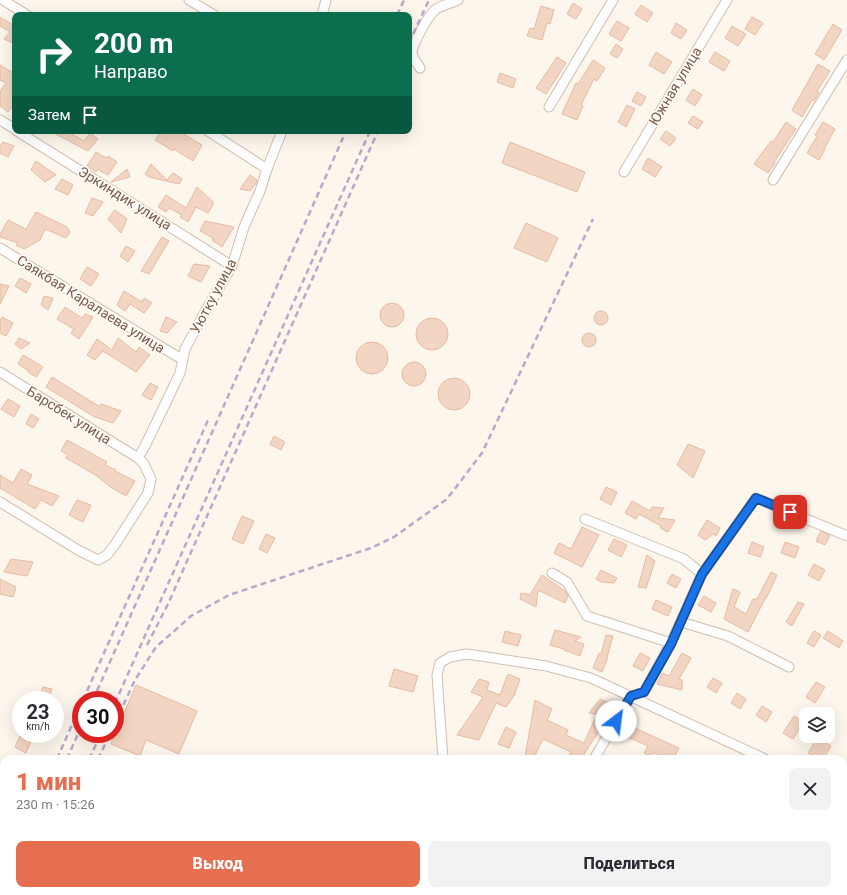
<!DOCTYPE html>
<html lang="ru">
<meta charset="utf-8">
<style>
body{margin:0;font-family:Roboto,sans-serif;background:#f2f2f3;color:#2b2b33;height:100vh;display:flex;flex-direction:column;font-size:15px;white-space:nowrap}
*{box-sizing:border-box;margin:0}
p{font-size:13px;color:#7c7c81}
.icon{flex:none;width:22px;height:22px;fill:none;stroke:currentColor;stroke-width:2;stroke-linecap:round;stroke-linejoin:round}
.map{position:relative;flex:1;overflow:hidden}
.side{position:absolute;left:0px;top:755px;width:847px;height:140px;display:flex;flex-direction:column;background:#fff;border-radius:12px 12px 0 0;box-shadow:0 4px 16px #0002}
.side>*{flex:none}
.banner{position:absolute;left:12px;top:12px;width:400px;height:122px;border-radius:8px;box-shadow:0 4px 16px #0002;background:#0b6e4f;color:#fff;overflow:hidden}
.buttons{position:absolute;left:799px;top:707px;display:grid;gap:8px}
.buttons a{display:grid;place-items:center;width:36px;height:36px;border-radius:8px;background:#fff;box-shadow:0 4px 16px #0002;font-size:20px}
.speed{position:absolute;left:12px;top:691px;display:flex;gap:8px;font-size:20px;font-weight:700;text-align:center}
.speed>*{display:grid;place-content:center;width:52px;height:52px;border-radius:50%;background:#fff;box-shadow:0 4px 16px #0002;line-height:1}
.speed small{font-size:10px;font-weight:400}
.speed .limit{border:6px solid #d22;background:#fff;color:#111}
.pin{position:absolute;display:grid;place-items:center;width:34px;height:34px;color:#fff;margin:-17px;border-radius:8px;box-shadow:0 2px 6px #0006}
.me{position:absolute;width:44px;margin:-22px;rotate:30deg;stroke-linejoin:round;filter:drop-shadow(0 0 3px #0008)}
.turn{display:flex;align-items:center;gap:14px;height:84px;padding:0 16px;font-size:18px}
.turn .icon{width:52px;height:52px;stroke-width:2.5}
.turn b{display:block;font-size:28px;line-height:34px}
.then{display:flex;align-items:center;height:38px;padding:0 16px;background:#0003;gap:8px;font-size:15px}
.round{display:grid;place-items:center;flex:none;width:42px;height:42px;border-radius:8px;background:#f2f2f3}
.headline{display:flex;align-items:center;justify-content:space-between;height:68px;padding:0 16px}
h1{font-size:24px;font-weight:800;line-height:30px;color:#e76f51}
.action{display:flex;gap:8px;margin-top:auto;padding:8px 16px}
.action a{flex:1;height:46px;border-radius:8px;background:#e76f51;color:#fff;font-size:16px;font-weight:800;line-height:46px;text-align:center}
.action a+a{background:#f2f2f3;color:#2b2b33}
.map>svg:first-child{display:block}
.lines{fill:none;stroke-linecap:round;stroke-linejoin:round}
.canal{stroke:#bfe3e8;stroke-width:9}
.building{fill:#f3d5c3;stroke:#e6bba3}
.minor-casing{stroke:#d1beb0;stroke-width:11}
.minor{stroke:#fff;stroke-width:9}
.rail{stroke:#b9a8c9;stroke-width:2.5;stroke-dasharray:6 4;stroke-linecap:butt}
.route-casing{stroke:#114b97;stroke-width:10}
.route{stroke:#1a73e8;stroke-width:7}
.labels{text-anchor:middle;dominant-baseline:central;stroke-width:3.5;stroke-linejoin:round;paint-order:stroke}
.street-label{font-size:14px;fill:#7a5c4d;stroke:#fffaf3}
</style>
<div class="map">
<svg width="847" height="895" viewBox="0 0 847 895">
<rect width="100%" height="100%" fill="#fdf6ec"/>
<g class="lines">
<!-- canal -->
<path class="canal" d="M0,860L4,851"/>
</g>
<!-- building -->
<g class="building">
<path d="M573,3L582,9L576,19L567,14Z"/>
<path d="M641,5L653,13L647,22L635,14Z"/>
<path d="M541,6L554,10L550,24L547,23L542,40L527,36L530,28L534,29Z"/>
<path d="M0,17L15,26V44L4,39L10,32L0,26Z"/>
<path d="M752,17L763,23L755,35L745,29Z"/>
<path d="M617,21L629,28L621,41L609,34Z"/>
<path d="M676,23L687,30L681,39L671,33Z"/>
<path d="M833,24L842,30L824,60L815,54Z"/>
<path d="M732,26L746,34L738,46L725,38Z"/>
<path d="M616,44L623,49L617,58L610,54Z"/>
<path d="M656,52L672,62L664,74L649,65Z"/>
<path d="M715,52L730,61L724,71L709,62Z"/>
<path d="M557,57L566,63L546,94L536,88Z"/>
<path d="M593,60L605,68L597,81L594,79L581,105L583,106L577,120L562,114L576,83L578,84Z"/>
<path d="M818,64L830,71L817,91L819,92L814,101L812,100L802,117L792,110Z"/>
<path d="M0,65L15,74V103L8,112L0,106V91L6,83L0,80Z"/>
<path d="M500,73L516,79L513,88L497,82Z"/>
<path d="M693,89L702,95L695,106L686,100Z"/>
<path d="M637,92L646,97L641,106L632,101Z"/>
<path d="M627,105L635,109L626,127L618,122Z"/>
<path d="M693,116L703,122L698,129L688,123Z"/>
<path d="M786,122L796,129L774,162L775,163L768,173L754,164L771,141L773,142Z"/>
<path d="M823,122L835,129L824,149H825L819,160L807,153L817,136L815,135Z"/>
<path d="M50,131H67L84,141L90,133L98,139L88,151Z"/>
<path d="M161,131H179L202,145L193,161L174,149L173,151L155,140Z"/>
<path d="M666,131L676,138L670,146L660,139Z"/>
<path d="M3,142L14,146L8,157L0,153V146Z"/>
<path d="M510,142L585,172L577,192L502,163Z"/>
<path d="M96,152L106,158L108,156L117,162L108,175L97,169L96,172L87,166Z"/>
<path d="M648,158L662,167L655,177L642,169Z"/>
<path d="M36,161L56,175L45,182L31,170Z"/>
<path d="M151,164L167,180L173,173L182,179L179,184L149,177L145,174Z"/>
<path d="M127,169L130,177L111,182Z"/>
<path d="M250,175L257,180V182L250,191L240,189Z"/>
<path d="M62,179L73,185L68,195L55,189Z"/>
<path d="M197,187L214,203L208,213L196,207L188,222L180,217L182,215L169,208L166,212L158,207L166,195L186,208Z"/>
<path d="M92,198L103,202L93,216L85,213Z"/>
<path d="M115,210L127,219L121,233L108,219Z"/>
<path d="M36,212L67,227L70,232L66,238L45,229L40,240L24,249L16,245L18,243L0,237V234L8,220L26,229Z"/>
<path d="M205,221L234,227L222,247L212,240L213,238L200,231Z"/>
<path d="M526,223L558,238L547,262L514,248Z"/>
<path d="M162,237L169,241L149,274L141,271Z"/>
<path d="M126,246L135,251L128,262L120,256Z"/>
<path d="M194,264L210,266L201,282L188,276Z"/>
<path d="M87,267L99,274L91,286L80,279Z"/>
<path d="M20,278L31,284L26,293L15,286Z"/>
<path d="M0,284L9,286L0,304Z"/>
<path d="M124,291L142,302L144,298L152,303L144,313L130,304L125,311L117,305Z"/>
<path d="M44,296L53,298L48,310L41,305Z"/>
<circle cx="392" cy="315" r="12"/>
<path d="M65,307L82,318L85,314L93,317L79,339L71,333L74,329L57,319Z"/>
<circle cx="601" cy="318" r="7"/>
<path d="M2,317L13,323L6,336L0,333V321Z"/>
<path d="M166,317L177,322L167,333L160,331Z"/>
<circle cx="432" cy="334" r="16"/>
<circle cx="589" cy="340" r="7"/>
<path d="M19,338L30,343L21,349L15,344Z"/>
<path d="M118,338L136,352L139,347L150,355L136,372L103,351L95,360L87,355L97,339L112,350Z"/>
<circle cx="372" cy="358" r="16"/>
<path d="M23,355L43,367L36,377L28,372L29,371L18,364Z"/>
<circle cx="414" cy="374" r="12"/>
<path d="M52,377L100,407L101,404L121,411L113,423L93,416L46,387Z"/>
<circle cx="454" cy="394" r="16"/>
<path d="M150,383L158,387L151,400L142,395Z"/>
<path d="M8,399L20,406L14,417L1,409Z"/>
<path d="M31,414L39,419L33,428L26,424Z"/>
<path d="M274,436L285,442L281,450L270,444Z"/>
<path d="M67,440L107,462L105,465L116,470L115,471L135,481L126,496L109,486L97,476L66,458L68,455L61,451Z"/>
<path d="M688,444L705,451L693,478L677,465Z"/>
<path d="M21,469L32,475L27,484L59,496L52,506L41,500L35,509L0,488V475L13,483Z"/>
<path d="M606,487L617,492L611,505L600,499Z"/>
<path d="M77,500L91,505L83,522L69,515Z"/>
<path d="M632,501L650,511L652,507L664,508L658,518L675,520L668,532L660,528L661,526L639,514L636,519L625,513Z"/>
<path d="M242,516L254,521L243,544L232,539Z"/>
<path d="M707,520L720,528L716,536L713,534L705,540L698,535Z"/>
<path d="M582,527L599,535L582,567L554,553L559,543L571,549Z"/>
<path d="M821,531L830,535L825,545L816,541Z"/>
<path d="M266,534L275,538L267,553L259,549Z"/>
<path d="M614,539L627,545L621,557L608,550Z"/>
<path d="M752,542L764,547L760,557L748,553Z"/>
<path d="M785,542L799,547L795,558L781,553Z"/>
<path d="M647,555L655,561L646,588L638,587Z"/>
<path d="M11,559L33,562L27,576L4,572Z"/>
<path d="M814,564L825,570L819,581L808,575Z"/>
<path d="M601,570L617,578L614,583L601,582L596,579Z"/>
<path d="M771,572L777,575L767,597H766L748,632L724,619L733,589L740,592L734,607L746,614L753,599H757Z"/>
<path d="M672,574L681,579L676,588L667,583Z"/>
<path d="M542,575L565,591L568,596L565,603L538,590L536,607L520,599L521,593L530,595Z"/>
<path d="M0,579L16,587L13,597L0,594Z"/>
<path d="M704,596L716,603L711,612L698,605Z"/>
<path d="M656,600L672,607L668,616L652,609Z"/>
<path d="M798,602L804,604L792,626L786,622Z"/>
<path d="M555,630L581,637L575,641L584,644L580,656L564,650V649L550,645Z"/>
<path d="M505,631L521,635L518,646L502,642Z"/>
<path d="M814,631L821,635L814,647L807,643Z"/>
<path d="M828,631L843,641L839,648L823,638Z"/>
<path d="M606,635L613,636L607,657H608L602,672L593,668L599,653L601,654Z"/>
<path d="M640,653L650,658L643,671L633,666Z"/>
<path d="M682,653L691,658L679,679L682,680V690L657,684L662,673L669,676Z"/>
<path d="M394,669L418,676L413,692L389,686Z"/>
<path d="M508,674L520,679L514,696L506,707L496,703L479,740L457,735L483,697L471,692L479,679L489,682L487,690L500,695Z"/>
<path d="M713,678L722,683L716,693L707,687Z"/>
<path d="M816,682L825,687L815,703L806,697Z"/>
<path d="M136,685L197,711L179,754L146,740L140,756L111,744Z"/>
<path d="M43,687L52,689L48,700H37Z"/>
<path d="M737,693L746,699L740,709L731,703Z"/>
<path d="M600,699L609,703L600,715L589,713Z"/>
<path d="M535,700L552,709L547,720L568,730L566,735L584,743L595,719L604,723L581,759H567L571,752L543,739L533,759H528L525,757Z"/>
<path d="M762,706L772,712L766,722L756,715Z"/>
<path d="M794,716L803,722L793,739L783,733Z"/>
<path d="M625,718L630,720L628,725L679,748L673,759L662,755L661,757L653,752L651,756L644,753L648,746L623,735L622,738L615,735Z"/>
<path d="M506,727L516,732L509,748L498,744Z"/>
<path d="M21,734H34L26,753L15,747Z"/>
<path d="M818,737L831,746L823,759H819L808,753Z"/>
</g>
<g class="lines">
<!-- minor casing -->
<g class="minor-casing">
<g id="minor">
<path d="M3,0L27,15"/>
<path d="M189,0L214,15"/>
<path d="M322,15L326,0"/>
<path d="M420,68C418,64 413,59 412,54C411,46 428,16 435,10C441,5 450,4 458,0"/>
<path d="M549,107L613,0"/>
<path d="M0,120L15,129"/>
<path d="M17,131L232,266"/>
<path d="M208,131L267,169"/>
<path d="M624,172L727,0"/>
<path d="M773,180L847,60"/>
<path d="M0,248L183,360"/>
<path d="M0,372L138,458L144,464L151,479L148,493L116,543L107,555L98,560L78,550L0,502"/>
<path d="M138,458L145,446L180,373L185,349L206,310L232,266L244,227L260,191L267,169L282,131"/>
<path d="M585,519L684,559L702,574"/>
<path d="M552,573L567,582L587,616L671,643"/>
<path d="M681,622L728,636L789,667"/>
<path d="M443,759L437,675L440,663L450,657L467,654L546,666L591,678L765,759"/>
<path d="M594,759L631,696L644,692L671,643L702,574L756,498L847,536"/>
<path d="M843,808L847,810"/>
<path d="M739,891L748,895"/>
<path d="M441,895L442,891"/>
<path d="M550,895L551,891"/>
</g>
</g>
<!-- minor -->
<use href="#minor" class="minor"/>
<!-- rail -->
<g class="rail">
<path d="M397,15L404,0"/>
<path d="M409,43L429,0"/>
<path d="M147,645L168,604L378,131"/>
<path d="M83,700L209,418"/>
<path d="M93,700L346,131"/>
<path d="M115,703L370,131"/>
<path d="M115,723L135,680L156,647L191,616L229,595L371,548L394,537L447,499L482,453L593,219"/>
<path d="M57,759L81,704"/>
<path d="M67,759L81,727"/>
<path d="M89,759L101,734"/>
<path d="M98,759L110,734"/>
<path d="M0,886L4,877"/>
<path d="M6,895L8,891"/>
<path d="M27,895L29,891"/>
</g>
</g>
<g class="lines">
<!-- route casing -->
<g class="route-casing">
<path id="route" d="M616,721L631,696L644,692L671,644L702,574L756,498L790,512"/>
</g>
<!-- route -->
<use href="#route" class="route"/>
</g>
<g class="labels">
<!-- street labels -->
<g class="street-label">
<text transform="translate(675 86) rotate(-59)">Южная улица</text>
<text transform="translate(125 198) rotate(32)">Эркиндик улица</text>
<text transform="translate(213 296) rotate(-62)">Уютку улица</text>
<text transform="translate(91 304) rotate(32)">Саякбая Каралаева улица</text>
<text transform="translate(69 415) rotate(32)">Барсбек улица</text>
</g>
</g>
</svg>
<div class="buttons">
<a><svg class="icon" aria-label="layers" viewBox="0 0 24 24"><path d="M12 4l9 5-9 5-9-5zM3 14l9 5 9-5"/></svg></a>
</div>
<div class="speed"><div>23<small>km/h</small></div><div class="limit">30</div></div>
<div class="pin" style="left:790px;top:512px;background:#d93025"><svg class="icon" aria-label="arrive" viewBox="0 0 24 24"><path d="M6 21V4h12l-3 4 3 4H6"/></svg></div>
<svg class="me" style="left:616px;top:721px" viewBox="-20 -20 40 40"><circle r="19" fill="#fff"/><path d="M0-13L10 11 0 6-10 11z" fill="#1a73e8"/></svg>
<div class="banner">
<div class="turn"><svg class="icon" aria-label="right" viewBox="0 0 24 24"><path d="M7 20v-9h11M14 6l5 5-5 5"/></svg><div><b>200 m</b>Направо</div></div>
<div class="then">Затем<svg class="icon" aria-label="arrive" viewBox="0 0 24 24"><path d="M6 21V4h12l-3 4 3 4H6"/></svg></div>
</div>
<section class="side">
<div class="headline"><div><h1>1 мин</h1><p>230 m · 15:26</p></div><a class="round"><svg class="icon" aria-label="close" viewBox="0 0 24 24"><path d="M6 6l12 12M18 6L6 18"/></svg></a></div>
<div class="action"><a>Выход</a><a>Поделиться</a></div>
</section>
</div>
